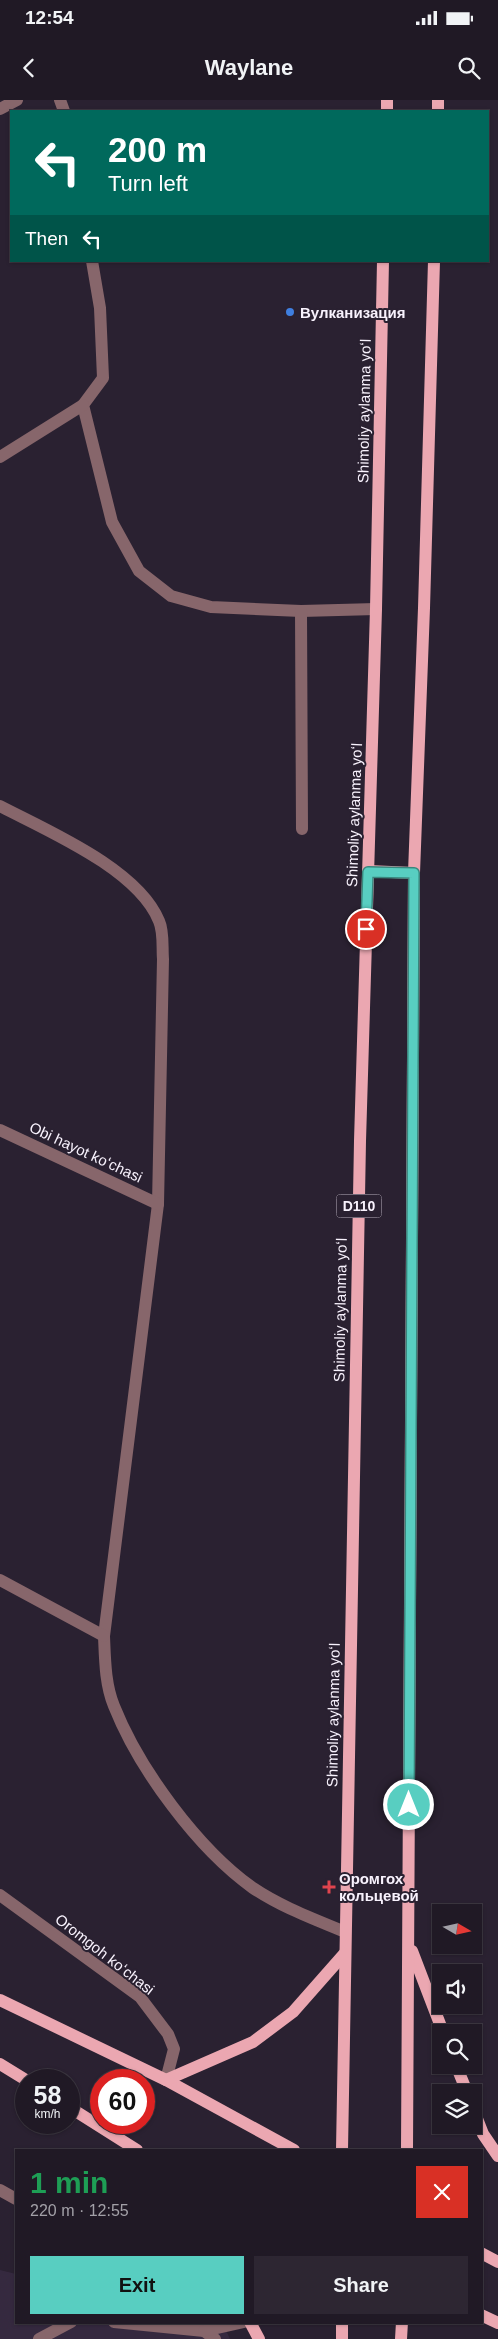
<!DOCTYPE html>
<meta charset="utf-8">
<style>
body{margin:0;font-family:Arial,sans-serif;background:#2d2632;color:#f1f3f6;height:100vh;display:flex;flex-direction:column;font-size:19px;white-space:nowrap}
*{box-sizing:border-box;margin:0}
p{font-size:16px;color:#a2a0a7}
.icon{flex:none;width:28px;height:28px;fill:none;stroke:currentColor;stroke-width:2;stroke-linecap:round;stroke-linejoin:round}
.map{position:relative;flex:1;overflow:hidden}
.details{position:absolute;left:15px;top:2049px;width:468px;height:175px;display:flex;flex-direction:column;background:#201925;border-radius:0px;box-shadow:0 1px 4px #0004,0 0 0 1px #3d3842}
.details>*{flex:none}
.banner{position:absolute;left:10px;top:10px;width:479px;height:152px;border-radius:0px;box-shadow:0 1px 4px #0004,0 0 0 1px #3d3842;background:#00695c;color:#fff;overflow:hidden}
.needle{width:32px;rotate:99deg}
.fabs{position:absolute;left:432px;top:1804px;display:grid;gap:10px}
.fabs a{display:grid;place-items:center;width:50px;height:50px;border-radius:0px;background:#201925;box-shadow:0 1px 4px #0004,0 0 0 1px #3d3842;font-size:25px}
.speed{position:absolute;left:15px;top:1969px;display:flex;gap:10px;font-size:25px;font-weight:700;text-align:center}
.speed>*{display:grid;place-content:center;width:65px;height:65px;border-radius:50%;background:#201925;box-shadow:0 1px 4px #0004,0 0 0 1px #3d3842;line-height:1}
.speed small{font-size:12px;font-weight:400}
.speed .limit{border:8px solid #d22;background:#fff;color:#111}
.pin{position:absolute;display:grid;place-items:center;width:42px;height:42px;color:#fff;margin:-21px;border:2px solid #fff;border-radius:50%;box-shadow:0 1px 5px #0007}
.me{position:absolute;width:55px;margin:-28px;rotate:0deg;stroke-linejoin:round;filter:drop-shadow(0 0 4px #0008)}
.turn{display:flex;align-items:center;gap:18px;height:105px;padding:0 15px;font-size:22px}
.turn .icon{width:65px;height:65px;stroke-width:2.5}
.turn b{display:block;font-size:35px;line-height:42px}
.then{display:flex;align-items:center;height:48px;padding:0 15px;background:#0003;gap:10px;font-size:19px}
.round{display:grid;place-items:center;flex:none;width:52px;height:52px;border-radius:0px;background:#2d2632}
.headline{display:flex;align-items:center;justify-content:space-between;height:85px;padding:0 15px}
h1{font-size:30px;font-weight:700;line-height:38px;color:#1e9e55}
.primary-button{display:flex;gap:10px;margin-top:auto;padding:10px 15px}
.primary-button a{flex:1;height:58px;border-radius:0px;background:#58cec1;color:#111;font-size:20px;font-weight:700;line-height:58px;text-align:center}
.primary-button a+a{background:#2d2632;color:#f1f3f6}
.status{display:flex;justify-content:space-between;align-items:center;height:35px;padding:0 25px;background:#201925;direction:ltr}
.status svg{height:14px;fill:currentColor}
header{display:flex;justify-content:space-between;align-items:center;height:65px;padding:0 15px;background:#201925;font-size:22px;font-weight:700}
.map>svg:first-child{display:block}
.built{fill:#35293f}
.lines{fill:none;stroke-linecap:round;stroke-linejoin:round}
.minor{stroke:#87666b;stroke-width:12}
.major{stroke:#eba7b1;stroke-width:12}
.route-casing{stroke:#39867d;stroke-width:12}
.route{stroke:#58cec1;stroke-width:9}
.shop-dot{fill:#3f7fe0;stroke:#2a2131;stroke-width:2}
.health-dot{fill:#e0444e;stroke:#2a2131;stroke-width:2}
.labels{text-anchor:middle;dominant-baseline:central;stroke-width:4;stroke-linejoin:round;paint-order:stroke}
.shield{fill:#2a2131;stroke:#bab3c0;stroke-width:1}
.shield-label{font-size:14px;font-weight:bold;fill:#f8f2fd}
.poi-label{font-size:15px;font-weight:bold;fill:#f8f2fd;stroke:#2a2131;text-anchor:start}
.street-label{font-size:15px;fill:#f8f2fd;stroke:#2a2131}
</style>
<div class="status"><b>12:54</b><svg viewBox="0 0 49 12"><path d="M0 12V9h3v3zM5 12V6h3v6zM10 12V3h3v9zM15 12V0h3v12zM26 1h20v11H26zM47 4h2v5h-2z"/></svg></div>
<header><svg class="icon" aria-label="back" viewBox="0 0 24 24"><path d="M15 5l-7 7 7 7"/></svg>Waylane<svg class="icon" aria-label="search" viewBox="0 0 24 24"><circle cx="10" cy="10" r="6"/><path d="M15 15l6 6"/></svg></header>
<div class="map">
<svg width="498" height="2239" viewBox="0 0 498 2239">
<rect width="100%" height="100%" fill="#2a2131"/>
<!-- built -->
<path class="built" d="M0,2170L16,2174V2222L212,2223L224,2226L230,2239H0Z"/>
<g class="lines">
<!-- minor -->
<g class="minor">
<path d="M60,0L64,11"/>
<path d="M0,9L17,0"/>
<path d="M92,161L100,208L103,278L83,305L112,422L139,471L171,496L211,507L301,511L376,509"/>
<path d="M0,357L83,305"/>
<path d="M301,511L302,729"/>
<path d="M0,706C48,731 138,769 159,821C164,832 162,848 163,859L158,1104L104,1536C105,1559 105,1584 114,1606C139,1669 198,1749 253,1788C281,1807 314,1819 345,1832"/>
<path d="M0,1030L158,1104"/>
<path d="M0,1480L104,1536"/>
<path d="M0,1795L140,1897L168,1934L174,1949L166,1980"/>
<path d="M0,2090L16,2099"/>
<path d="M114,2222L204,2231L215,2239"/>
<path d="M204,2231L244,2222"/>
<path d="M39,2239L71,2222"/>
</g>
<!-- major -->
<g class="major">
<path d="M387,11V0"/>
<path d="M438,11V0"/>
<path d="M368,771L414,773"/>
<path d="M412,1851L443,1932"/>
<path d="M0,1900L166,1980L294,2050"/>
<path d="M0,1964L26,1980"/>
<path d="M456,1965L467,1992"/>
<path d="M166,1980L253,1942L293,1912L345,1853"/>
<path d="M69,2007L137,2050"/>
<path d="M474,2011L483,2034L498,2056"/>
<path d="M342,2050L360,1041L376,509L383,161"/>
<path d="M407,2050L414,773L424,508L434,161"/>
<path d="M481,2153L498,2162"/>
<path d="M481,2215L498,2223"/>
<path d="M250,2222L259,2239"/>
<path d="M342,2222V2239"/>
<path d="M401,2239L402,2222"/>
</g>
</g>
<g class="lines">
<!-- route casing -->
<g class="route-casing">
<path id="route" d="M366,829L368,772L414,773L409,1705"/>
</g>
<!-- route -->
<use href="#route" class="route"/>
</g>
<!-- markers -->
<circle class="shop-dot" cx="290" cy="212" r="5"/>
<path class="health-dot" d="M326.5 1779.5h5v5h5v5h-5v5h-5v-5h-5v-5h5z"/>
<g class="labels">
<!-- shield labels -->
<rect class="shield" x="336.5" y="1094.5" width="45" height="23" rx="4"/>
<g class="shield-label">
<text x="359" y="1106">D110</text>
</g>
<!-- poi labels -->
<g class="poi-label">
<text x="300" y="212">Вулканизация</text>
<text x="339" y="1778">Оромгох<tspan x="339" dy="17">кольцевой</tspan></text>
</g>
<!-- street labels -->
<g class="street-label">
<text transform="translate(364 311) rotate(-89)">Shimoliy aylanma yoʻl</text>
<text transform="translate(354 715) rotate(-88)">Shimoliy aylanma yoʻl</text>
<text transform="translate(86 1052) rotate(25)">Obi hayot koʻchasi</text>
<text transform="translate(340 1210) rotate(-89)">Shimoliy aylanma yoʻl</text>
<text transform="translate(333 1615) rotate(-89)">Shimoliy aylanma yoʻl</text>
<text transform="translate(105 1854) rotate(38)">Oromgoh koʻchasi</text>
</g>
</g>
</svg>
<div class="fabs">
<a><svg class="needle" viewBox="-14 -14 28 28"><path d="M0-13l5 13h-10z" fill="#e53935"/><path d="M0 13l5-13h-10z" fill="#a2a0a7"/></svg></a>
<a><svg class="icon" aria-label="sound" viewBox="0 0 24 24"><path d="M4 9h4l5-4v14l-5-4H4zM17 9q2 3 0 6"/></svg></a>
<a><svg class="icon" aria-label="search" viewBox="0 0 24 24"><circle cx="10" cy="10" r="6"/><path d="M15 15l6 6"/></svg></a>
<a><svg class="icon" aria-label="layers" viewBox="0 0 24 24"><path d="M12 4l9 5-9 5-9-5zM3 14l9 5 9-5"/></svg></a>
</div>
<div class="speed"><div>58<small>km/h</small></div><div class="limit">60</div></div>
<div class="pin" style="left:366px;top:829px;background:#d93025"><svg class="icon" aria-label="arrive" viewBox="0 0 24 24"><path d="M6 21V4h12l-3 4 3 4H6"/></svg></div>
<svg class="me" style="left:409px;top:1705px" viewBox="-20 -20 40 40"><circle r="17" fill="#58cec1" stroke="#fff" stroke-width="3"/><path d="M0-11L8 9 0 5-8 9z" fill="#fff"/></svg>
<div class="banner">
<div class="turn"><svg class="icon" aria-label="left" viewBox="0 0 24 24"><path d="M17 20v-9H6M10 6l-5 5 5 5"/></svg><div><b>200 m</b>Turn left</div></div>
<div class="then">Then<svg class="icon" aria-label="left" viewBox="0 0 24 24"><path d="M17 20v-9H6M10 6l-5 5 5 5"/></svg></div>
</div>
<section class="details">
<div class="headline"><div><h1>1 min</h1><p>220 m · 12:55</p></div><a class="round" style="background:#d93025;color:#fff"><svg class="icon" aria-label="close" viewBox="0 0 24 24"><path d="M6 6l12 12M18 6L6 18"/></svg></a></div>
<div class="primary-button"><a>Exit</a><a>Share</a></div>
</section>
</div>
